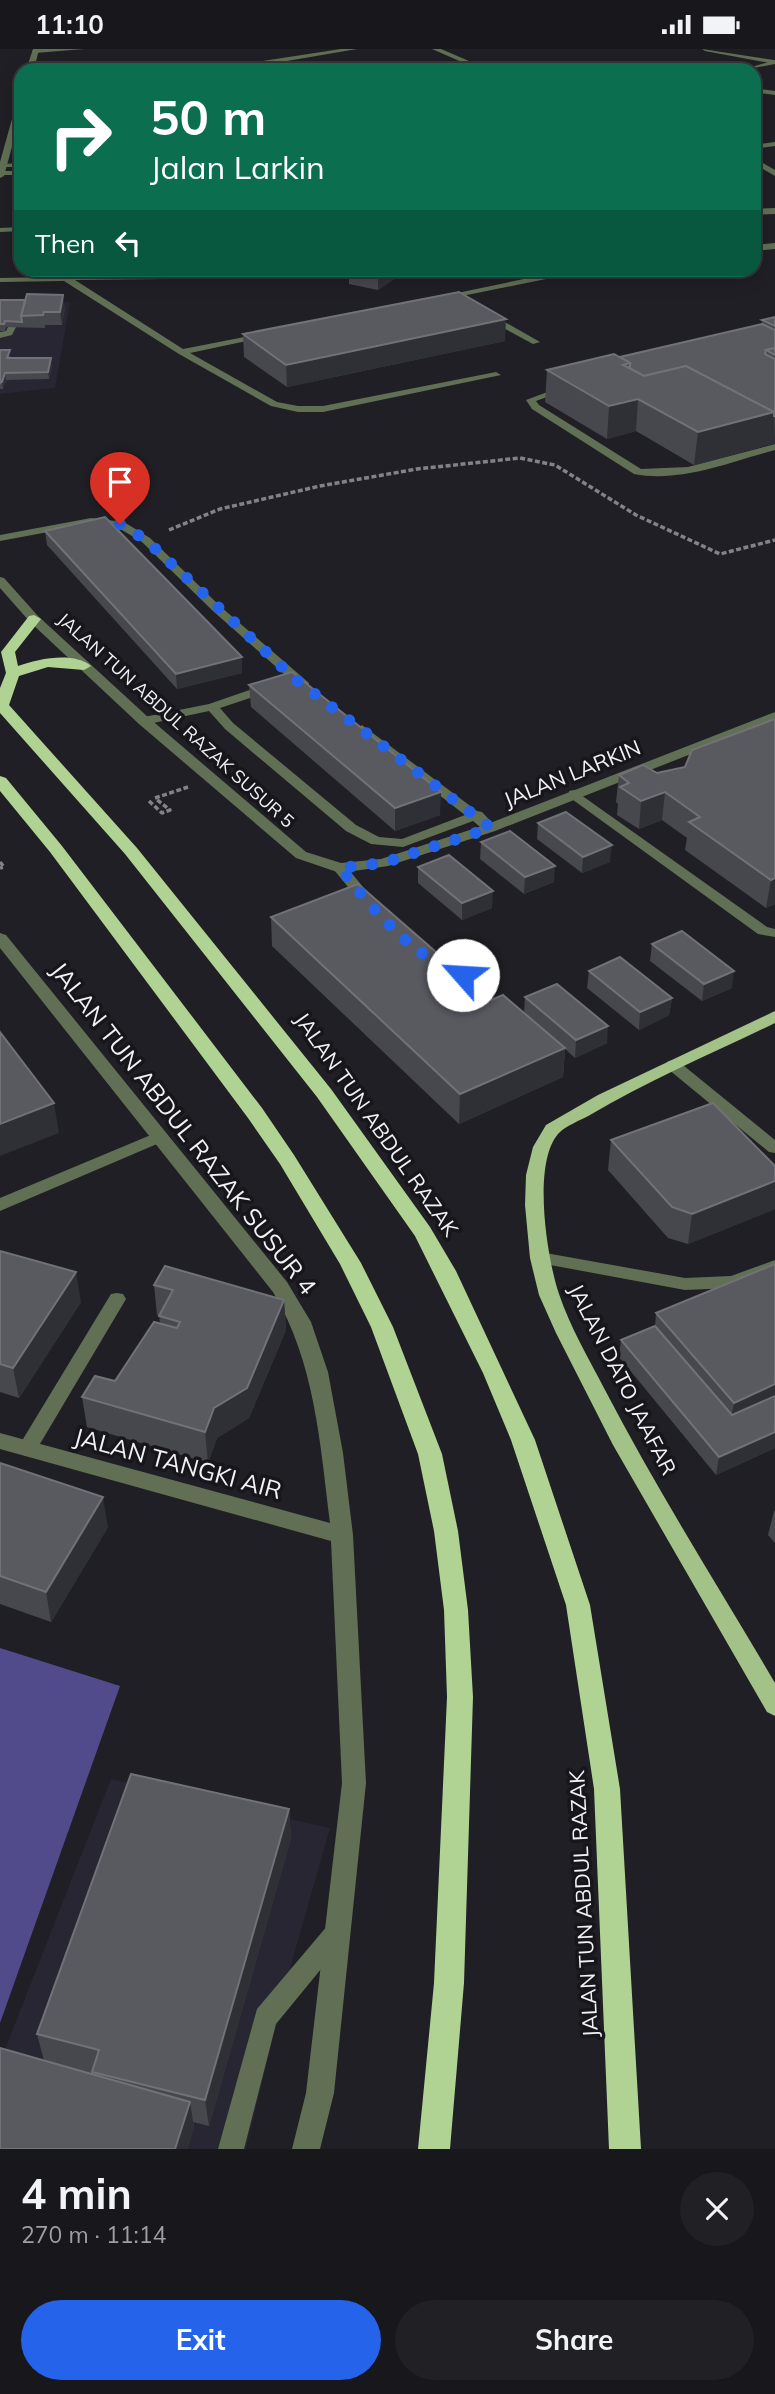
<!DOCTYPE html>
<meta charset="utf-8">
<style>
body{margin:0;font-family:Mulish,sans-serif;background:#202025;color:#f1f3f6;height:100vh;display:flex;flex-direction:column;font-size:26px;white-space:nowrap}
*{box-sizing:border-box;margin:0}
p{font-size:23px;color:#9e9fa3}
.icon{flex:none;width:38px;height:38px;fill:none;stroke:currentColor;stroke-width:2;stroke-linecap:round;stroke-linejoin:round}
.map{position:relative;height:2100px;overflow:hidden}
.details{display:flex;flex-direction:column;background:#17171c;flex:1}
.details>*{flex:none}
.top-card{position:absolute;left:14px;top:14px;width:747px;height:214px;border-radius:21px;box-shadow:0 4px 18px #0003,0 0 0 2px #36363b;background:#0b6e4f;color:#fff;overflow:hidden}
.pin{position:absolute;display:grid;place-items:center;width:60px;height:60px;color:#fff;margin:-72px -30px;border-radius:50% 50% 50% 0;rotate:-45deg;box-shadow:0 0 7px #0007}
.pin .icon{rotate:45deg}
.me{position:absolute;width:77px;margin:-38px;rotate:296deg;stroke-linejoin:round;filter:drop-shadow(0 0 5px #0008)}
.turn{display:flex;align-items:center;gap:24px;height:147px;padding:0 21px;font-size:32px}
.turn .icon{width:91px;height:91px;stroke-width:2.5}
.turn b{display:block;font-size:49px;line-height:60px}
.then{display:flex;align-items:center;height:66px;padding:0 21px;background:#0003;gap:14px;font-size:26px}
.round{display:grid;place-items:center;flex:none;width:74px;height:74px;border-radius:37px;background:#202025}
.head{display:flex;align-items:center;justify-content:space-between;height:119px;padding:0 21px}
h1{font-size:42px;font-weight:700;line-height:52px}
.cta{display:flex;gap:14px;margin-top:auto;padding:14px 21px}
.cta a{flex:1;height:80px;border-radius:42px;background:#2563eb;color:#fff;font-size:28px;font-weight:700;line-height:80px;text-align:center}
.cta a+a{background:#202025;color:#f1f3f6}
.status{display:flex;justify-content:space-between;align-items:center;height:49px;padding:0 35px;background:#17171c;direction:ltr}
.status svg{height:19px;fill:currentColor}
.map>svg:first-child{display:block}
.built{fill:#272632}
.forest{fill:#524b8b}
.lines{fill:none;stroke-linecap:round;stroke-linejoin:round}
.path{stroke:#828287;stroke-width:3.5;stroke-dasharray:5 2.5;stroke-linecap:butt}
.service{fill:#617054;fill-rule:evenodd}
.minor{fill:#617054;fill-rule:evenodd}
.tertiary{fill:#617054;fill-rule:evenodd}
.primary{fill:#a3c288;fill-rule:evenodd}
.trunk{fill:#b0d292;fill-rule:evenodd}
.wall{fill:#47474e;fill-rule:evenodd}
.shaded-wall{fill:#2f2f36}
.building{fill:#595960;stroke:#717178;stroke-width:2}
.route{stroke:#2563eb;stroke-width:12;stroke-dasharray:0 21.6}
.labels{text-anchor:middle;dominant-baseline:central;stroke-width:7;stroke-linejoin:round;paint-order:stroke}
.far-street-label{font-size:18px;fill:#f2f2f7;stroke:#16161b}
.street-label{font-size:21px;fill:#f2f2f7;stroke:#16161b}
.near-street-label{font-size:24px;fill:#f2f2f7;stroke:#16161b}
</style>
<div class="status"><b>11:10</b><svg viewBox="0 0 49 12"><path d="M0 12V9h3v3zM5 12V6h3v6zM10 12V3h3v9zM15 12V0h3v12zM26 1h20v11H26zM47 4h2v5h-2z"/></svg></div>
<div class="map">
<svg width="775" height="2100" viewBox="0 0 775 2100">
<rect width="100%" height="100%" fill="#1f1f25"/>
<!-- built -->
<g class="built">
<path d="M70,253L55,339L0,345V255Z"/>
<path d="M111,1730L330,1779L288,1927L246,2100H0V2013Z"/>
</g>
<!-- forest -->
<path class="forest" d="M0,1599L120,1637L0,1974Z"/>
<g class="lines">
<!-- path -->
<g class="path">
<path d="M169,481L220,460L320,437L417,420L520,409L555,416L636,466L720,505L775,491"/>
<path d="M155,749L188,738"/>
<path d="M149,752L162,764L170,761L156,750"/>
<path d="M0,813L4,818L0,819"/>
</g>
<!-- service -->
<g class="service">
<path d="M84,0L35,4L32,2L39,0Z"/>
<path d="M702,0L774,11L775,15L705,2Z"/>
<path d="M754,39L775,42V46L754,43Z"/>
<path d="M21,114V118H0L3,115Z"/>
<path d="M21,178V182L0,183V179Z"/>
<path d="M186,220H202L167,230L75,231L183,300L265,284V288L190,304L277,353L298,357H323L496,323L501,326L323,363H298L271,357L179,305L64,232L0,233V229L167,226Z"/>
<path d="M543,226L547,228L546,230L442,251L438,248Z"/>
<path d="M483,264H489L540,293L533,295L483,268Z"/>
<path d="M9,276L16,278L12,286L0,289V283L6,282Z"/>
<path d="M561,338L569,340L536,352L539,356L641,420L688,418L775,395V401C730,413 681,434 634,425L532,360L526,351Z"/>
<path d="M91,469L124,473L150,489L221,558L309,634V640H301L213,562L142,493L117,478L91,475L0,492V486Z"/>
<path d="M270,634L276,638L274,641L220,659L233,674L356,776L379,788L402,790L465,766L358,683L356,680L362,676L477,762L482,763L497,779L495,782H485L473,772L403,798L371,795L346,782L225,680L209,662L144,676L138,672L144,668L209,655Z"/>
<path d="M574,741L767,878L775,880V888L758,885L569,748V742Z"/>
<path d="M340,815L345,816L372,849L374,852L372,855H362L335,822L333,819L335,816Z"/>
<path d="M445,915L463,921L482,918L489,922L487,925L462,930L440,922L438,919Z"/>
<path d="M673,1011L678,1012L775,1091V1104L769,1103L668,1020L665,1016L668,1012Z"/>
<path d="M158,1083L164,1084L166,1088L164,1092L0,1162V1149Z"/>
<path d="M540,1203L685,1229L731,1227L775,1211V1224L732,1239L685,1241L534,1213L531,1209L534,1205Z"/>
<path d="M117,1244L123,1245L126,1250L34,1405L27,1407L20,1405L18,1400L20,1395L111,1245Z"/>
<path d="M336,1873L344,1876L348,1884L344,1892L276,1975L244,2100H218L257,1960L328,1876Z"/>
</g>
<!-- minor -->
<g class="minor">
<path d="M341,0H357L258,17L255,21H247L256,13Z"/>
<path d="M432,0H441L490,21H480Z"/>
<path d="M775,11V15L743,21L745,20Z"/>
<path d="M775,93V97L754,100V96Z"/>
<path d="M754,109L775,121V127L754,115Z"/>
<rect x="1" y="122" width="20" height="4"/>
<path d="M775,159V165L754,166V160Z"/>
<path d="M775,194V200L754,202V196Z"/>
<path d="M0,884L6,886L287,1233L311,1273L328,1323L343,1404L353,1486L366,1734L334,2044L320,2100H292L306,2044L342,1734L331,1492L0,1400V1384L330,1474C320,1394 315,1313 273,1243L0,899Z"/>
</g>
<!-- tertiary -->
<g class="tertiary">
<path d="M33,0H39L34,21H26Z"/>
<path d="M21,50V65L4,127L0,129V113L17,52Z"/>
<path d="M0,528L4,529L38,567L149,669L306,803L341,814L381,810L485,776L775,663V672L495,782L388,817L340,824L296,809L139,675L30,573L0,539Z"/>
</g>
<!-- primary -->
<path class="primary" d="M775,962V974C713,1004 649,1031 590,1066C581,1071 565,1077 558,1085C532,1115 547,1210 559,1245C570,1278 589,1310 605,1341C657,1441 718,1537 775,1634V1667L767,1663L613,1396L556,1284L539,1246L530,1209L525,1156L526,1126L533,1098L546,1076L598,1046Z"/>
<!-- trunk -->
<g class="trunk">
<path d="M34,566L41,570L15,603L18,617C38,610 73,602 91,617L84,621L48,618L19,627L9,656L137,799L331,1040L430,1178L456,1222L535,1391L590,1556L620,1740L641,2100H609L594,1740L566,1556L511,1391L483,1324L415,1187L317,1048L125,805L0,664V639L6,624L1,603L29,567Z"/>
<path d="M0,727L6,729L62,797L262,1059L294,1106L361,1214L393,1278L442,1405L458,1482L468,1561L473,1648L464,1934L450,2100H418L434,1934L447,1648L444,1561L434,1482L418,1405L371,1278L340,1215L280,1115L248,1069L50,803L0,742Z"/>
</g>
</g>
<!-- wall -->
<g class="wall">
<path d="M316,220H409L378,241L349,235V224L341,230L316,225Z"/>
<path d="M0,251L65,258L62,276H45V279L6,278L5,282H0Z"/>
<path d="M775,268V394L694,416L636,382L607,390L545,353L547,321L620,308L762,275V271Z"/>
<path d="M243,285L505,292L287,338L244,308Z"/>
<path d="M0,301L11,308L10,309L52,316L49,330L6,331L3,340H0Z"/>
<path d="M45,482L242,608V624L177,640L47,496Z"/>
<path d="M249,636L440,766L395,782L251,658Z"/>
<path d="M775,670V855L766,859L685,801L687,789L662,771L639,780L617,766L618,755L616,753L619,726L657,724L685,718Z"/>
<path d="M538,774L610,813L582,824L537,790Z"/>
<path d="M481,793L554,833L524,845L480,810Z"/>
<path d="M418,818L492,859L462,871L418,834Z"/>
<path d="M271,868L524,964L525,948L607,994L575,1009L565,1000L563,1028L459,1075L272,897Z"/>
<path d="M652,895L732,939L702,952L650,912Z"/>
<path d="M589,922L672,949L669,966L639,981L587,939Z"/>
<path d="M611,1091L775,1117V1160L688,1195L668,1189L608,1121Z"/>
<path d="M0,1202L81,1253L19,1349L0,1343Z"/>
<path d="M775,1215V1399L716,1426L619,1308L621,1291L655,1277L656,1264Z"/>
<path d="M154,1236L284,1251L286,1281L249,1369L217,1389L208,1414L87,1378L82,1348L115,1332L160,1275L159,1266H157Z"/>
<path d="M0,1414L108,1478L51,1573L0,1555Z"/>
<path d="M775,1461V1494L768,1486L774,1462Z"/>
<path d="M289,1760L291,1789L209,2077L193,2073L194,2079L187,2100H0L44,2012L37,1985ZM50,2014L92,2024V2026Z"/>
</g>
<!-- shaded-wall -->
<g class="shaded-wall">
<path d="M341,220H349V224L341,230Z"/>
<path d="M383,220H409L378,241V224Z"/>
<path d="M63,246L65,258L62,276L60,263Z"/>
<path d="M506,270L505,292L287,338L286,316Z"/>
<path d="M51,309L52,316L49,330L48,323Z"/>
<path d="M5,324L6,331L3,340L2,333Z"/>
<path d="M638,350L636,382L607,390L609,357Z"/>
<path d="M774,363L775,394L694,416L698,383Z"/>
<path d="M242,608V624L177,640L176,625Z"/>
<path d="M441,743L440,766L395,782V759Z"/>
<path d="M665,743L662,771L639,780L641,752Z"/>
<path d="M612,796L610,813L582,824L583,808Z"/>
<path d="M555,817L554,833L524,845L525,828Z"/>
<path d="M775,829V855L766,859L771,831Z"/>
<path d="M493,842L492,859L462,871V854Z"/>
<path d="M734,922L732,939L702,952L704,935Z"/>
<path d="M672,949L669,966L639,981L640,963Z"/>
<path d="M608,977L607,994L575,1009L576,991Z"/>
<path d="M565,999L563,1028L459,1075L460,1045Z"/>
<path d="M54,1054L59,1084L0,1107V1075Z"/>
<path d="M775,1132V1160L688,1195L692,1165Z"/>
<path d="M76,1223L81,1253L19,1349L13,1319Z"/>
<path d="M284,1251L286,1281L249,1369L217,1389L208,1414L205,1383L214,1359Z"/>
<path d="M775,1335V1363L728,1384L734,1354Z"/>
<path d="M775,1383V1399L716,1426L719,1408Z"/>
<path d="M103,1448L108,1478L51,1573L46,1543Z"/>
<path d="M289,1760L291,1789L209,2077L205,2051Z"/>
<path d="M190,2053L194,2079L187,2100H175Z"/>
</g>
<!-- building -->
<g class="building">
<path d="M362,220H383L378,224Z"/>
<path d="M459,243L506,270L286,316L243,285Z"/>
<path d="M27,245L63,246L60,263H44L43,266L21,267Z"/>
<path d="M0,251H25L21,267L22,273L5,272L4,275H0Z"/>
<path d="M775,268V277L762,271Z"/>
<path d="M762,275L775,281V299L766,301L765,305L775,310V367H774V363L686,317L644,327L628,318H630V314L620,308Z"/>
<path d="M775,299V306L766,301Z"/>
<path d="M0,301H10L7,309H51L48,323L5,324L2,333L0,334Z"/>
<path d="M614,305L630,314L623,316L644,327L686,317L774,363L698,383L638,350L609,357L547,321Z"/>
<path d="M105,468L242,608L176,625L45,482Z"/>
<path d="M292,623L441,743L395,759L249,636Z"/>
<path d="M775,670V829L771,831L689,773L700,768L665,743L641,752L620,738L629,734L619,726L643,716L657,724L685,718L692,701Z"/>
<path d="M566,763L612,796L583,808L538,774Z"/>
<path d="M510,782L555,817L525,828L481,793Z"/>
<path d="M449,806L493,842L462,854L418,818Z"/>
<path d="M358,835L491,951L503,946L565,999L460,1045L271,868Z"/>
<path d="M682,882L734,922L704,935L652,895Z"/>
<path d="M620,908L672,949L640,963L589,922Z"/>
<path d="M557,935L608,977L576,991L525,948Z"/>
<path d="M0,983L54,1054L0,1075Z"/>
<path d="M713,1054L775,1117V1132L692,1165L672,1158L611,1091Z"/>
<path d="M0,1202L76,1223L13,1319L0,1315Z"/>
<path d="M775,1215V1335L734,1354L656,1264Z"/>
<path d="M165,1217L284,1251L247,1339L214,1359L205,1383L82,1348L95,1327L115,1332L154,1273L177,1279L180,1273L159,1267L173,1241L154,1236Z"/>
<path d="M655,1277L732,1366L775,1347V1383L719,1408L621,1291Z"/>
<path d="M0,1414L103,1448L46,1543L0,1527Z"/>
<path d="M131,1725L289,1760L205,2051L92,2023L99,2001L37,1985Z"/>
<path d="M0,1999L190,2053L175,2100H0Z"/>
</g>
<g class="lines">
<!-- route -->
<path class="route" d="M120,475L146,491L295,630L491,779L383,814L340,819C373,860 412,908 463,926"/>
</g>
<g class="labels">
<!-- far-street labels -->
<g class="far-street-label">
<text transform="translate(176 671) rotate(42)">JALAN TUN ABDUL RAZAK SUSUR 5</text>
</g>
<!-- street labels -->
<g class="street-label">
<text transform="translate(572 724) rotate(-22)">JALAN LARKIN</text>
<text transform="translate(377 1075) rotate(55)">JALAN TUN ABDUL RAZAK</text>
<text transform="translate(623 1330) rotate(63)">JALAN DATO JAAFAR</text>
<text transform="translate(583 1855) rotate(-93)">JALAN TUN ABDUL RAZAK</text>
</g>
<!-- near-street labels -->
<g class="near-street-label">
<text transform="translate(184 1079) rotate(52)">JALAN TUN ABDUL RAZAK SUSUR 4</text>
<text transform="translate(178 1414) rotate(15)">JALAN TANGKI AIR</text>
</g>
</g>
</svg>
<div class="pin" style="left:120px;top:475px;background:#d93025"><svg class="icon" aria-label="arrive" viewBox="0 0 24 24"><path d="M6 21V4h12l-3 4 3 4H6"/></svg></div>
<svg class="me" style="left:463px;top:926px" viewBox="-20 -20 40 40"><circle r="19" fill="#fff"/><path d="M0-13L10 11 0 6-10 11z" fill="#2563eb"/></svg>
<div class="top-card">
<div class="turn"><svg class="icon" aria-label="right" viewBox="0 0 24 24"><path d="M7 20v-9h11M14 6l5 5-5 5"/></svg><div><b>50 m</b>Jalan Larkin</div></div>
<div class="then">Then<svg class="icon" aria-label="left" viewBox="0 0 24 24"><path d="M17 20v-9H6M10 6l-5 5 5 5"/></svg></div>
</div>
</div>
<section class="details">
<div class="head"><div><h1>4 min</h1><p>270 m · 11:14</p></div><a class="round"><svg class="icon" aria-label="close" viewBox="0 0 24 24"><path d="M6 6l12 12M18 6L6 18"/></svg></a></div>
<div class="cta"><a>Exit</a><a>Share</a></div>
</section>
